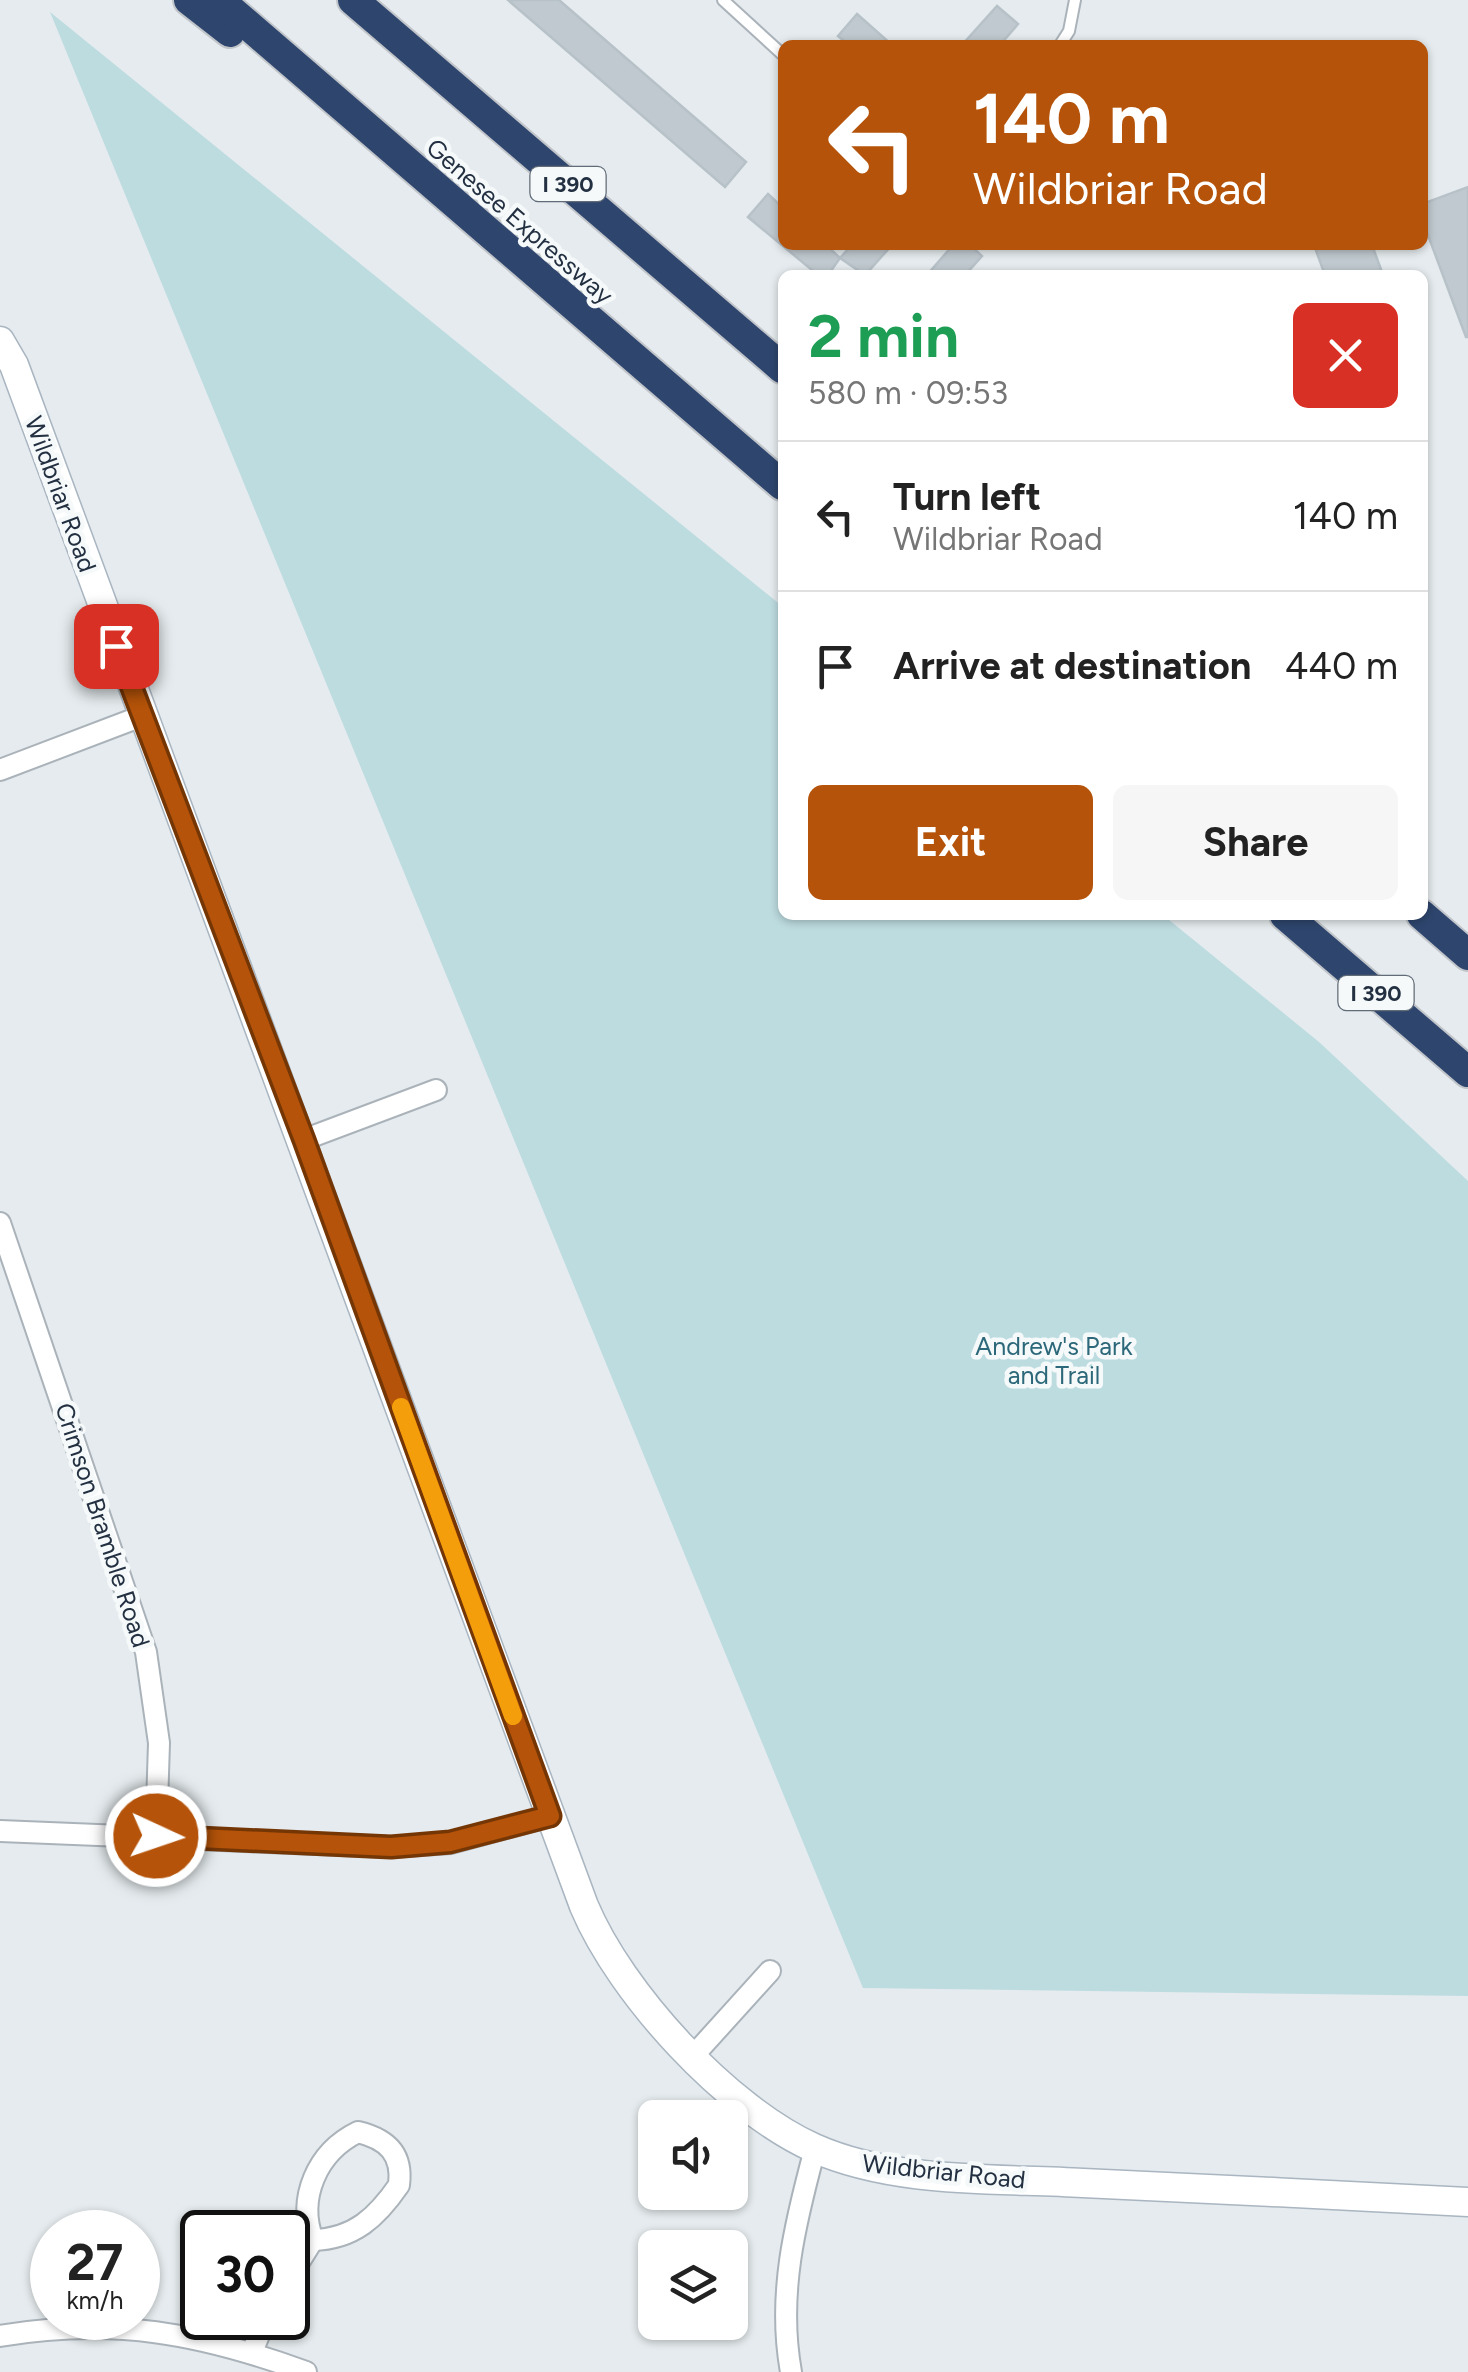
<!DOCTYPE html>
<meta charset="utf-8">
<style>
body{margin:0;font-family:Figtree,sans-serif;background:#f6f6f6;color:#222;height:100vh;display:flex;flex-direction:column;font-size:38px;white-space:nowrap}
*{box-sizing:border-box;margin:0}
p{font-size:32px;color:#767676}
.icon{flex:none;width:55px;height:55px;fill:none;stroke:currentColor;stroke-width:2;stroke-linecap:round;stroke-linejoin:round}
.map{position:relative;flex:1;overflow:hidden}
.side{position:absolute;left:778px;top:270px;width:650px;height:650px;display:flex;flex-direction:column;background:#fff;border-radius:15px;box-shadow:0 2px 8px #0004}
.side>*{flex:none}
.banner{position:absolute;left:778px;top:40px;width:650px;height:210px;border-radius:15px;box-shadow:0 2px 8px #0004;background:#b45309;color:#fff;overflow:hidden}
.controls{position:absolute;left:638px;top:2100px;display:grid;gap:20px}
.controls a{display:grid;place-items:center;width:110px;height:110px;border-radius:15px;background:#fff;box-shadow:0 2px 8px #0004;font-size:50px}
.speed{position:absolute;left:30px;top:2210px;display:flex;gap:20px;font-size:50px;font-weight:700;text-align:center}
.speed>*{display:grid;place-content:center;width:130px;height:130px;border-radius:50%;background:#fff;box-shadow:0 2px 8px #0004;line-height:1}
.speed small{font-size:25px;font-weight:400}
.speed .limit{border:5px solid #111;border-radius:15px;background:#fff;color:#111}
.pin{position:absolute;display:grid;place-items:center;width:85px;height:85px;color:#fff;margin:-42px;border-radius:20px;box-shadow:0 5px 15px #0006}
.me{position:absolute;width:110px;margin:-55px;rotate:93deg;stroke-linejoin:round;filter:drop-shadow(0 0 8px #0008)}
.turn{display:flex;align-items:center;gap:35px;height:210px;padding:0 30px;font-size:45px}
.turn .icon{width:130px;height:130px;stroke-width:2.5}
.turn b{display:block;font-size:70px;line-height:85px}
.round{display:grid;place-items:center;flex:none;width:105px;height:105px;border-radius:15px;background:#f6f6f6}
.overview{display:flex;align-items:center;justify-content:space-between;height:170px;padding:0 30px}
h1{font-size:60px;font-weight:700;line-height:75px;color:#1e9e55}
.primary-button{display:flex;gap:20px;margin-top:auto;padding:20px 30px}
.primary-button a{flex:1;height:115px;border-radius:15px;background:#b45309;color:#fff;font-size:40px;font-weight:700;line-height:115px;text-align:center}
.primary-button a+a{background:#f6f6f6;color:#222}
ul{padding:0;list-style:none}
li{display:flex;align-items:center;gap:30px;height:150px;padding:0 30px;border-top:2px solid #e0e0e0}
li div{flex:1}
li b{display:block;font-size:38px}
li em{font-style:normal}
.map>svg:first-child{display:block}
.green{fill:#bddce0}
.building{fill:#c0c9cf;stroke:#b7c1c8;stroke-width:2.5}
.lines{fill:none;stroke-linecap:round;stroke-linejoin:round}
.lane-casing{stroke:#abb3ba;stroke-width:14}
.street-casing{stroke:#abb3ba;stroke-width:24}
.secondary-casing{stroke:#a9b5c0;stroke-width:31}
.highway-casing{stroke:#c1c5ca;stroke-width:34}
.lane{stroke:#fff;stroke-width:10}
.street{stroke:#fff;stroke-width:20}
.secondary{stroke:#fff;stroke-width:28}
.highway{stroke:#2e466e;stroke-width:30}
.route-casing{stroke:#753606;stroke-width:25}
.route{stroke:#b45309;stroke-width:18}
.slow{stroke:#f59e0b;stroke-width:18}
.labels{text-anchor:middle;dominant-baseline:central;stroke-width:9;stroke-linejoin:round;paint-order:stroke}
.shield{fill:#f5f9fa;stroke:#626c78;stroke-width:2.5}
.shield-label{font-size:22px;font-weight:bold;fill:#233041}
.street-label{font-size:25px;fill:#233041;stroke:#f5f9fa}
.park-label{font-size:25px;fill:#2c6879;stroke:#f5f9fa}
</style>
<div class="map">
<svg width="1468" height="2372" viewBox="0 0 1468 2372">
<rect width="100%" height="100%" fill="#e5ebee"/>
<!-- green -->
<path class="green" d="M50,12L782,606V915H1163L1319,1042L1468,1181V1996L863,1988Z"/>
<!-- building -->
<g class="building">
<path d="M508,0H559L746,162L725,187Z"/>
<path d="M997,6L1018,24L1000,45H962Z"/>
<path d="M857,14L892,45H849L838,36Z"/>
<path d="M1468,187V337H1466L1422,219V204Z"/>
<path d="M768,194L782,207V245H826L840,258L828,275H818L748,217Z"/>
<path d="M852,245H892L865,275L840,258Z"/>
<path d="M953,245H970L982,256L965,275H927Z"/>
<path d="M1314,245H1372L1383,275H1325Z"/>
</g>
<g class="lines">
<!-- lane casing -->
<g class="lane-casing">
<g id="lane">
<path d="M723,0L782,54"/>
<path d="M1060,45L1069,31L1075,0"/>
</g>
</g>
<!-- street casing -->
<g class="street-casing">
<g id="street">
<path d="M0,770L142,716"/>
<path d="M303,1140L436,1090"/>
<path d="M0,1223L146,1652L159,1743L156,1836"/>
<path d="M0,1831L391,1847L451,1843L550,1816"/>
<path d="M694,2055L770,1971"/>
<path d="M358,2132C387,2139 403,2154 399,2185C377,2217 354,2239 313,2240C297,2198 317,2152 358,2132Z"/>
<path d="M288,2280L313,2240"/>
<path d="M0,2336C113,2317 200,2333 306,2372"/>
<path d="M252,2352L266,2318"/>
<path d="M791,2372C777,2295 795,2223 815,2149"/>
</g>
</g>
<!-- secondary casing -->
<g class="secondary-casing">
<path id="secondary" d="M0,341L14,365L584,1906C621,1994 727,2109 814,2148C895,2184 995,2178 1083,2183C1211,2189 1340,2195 1468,2202"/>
</g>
<!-- highway casing -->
<g class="highway-casing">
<g id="highway">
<path d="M189,0L230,32"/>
<path d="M219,0L782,485"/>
<path d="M353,0L782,368"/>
<path d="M1285,915L1468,1072"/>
<path d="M1422,915L1468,955"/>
</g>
</g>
<!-- lane -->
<use href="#lane" class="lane"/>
<!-- street -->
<use href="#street" class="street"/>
<!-- secondary -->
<use href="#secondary" class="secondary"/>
<!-- highway -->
<use href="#highway" class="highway"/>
</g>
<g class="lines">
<!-- route casing -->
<g class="route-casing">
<path id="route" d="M116,646L304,1140L550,1816L450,1842L391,1847L156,1836"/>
</g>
<!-- route -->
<use href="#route" class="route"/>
<!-- slow -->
<path class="slow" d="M401,1407L513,1716"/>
</g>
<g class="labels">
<!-- shield labels -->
<g class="shield">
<rect x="530.5" y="167" width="75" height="34" rx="8"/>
<rect x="1338.5" y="976" width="75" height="34" rx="8"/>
</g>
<g class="shield-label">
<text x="568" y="184">I 390</text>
<text x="1376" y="993">I 390</text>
</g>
<!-- street labels -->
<g class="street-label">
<text transform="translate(520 221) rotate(41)">Genesee Expressway</text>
<text transform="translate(61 494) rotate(70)">Wildbriar Road</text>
<text transform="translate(103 1525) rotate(72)">Crimson Bramble Road</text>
<text transform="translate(944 2171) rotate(6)">Wildbriar Road</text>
</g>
<!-- park labels -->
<g class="park-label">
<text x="1054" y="1346">Andrew's Park<tspan x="1054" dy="29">and Trail</tspan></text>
</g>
</g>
</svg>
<div class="controls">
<a><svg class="icon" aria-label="sound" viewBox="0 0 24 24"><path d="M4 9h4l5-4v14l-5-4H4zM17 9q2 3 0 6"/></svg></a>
<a><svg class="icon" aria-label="layers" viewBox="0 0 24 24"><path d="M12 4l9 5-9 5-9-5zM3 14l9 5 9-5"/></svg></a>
</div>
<div class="speed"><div>27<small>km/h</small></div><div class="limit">30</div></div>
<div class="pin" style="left:116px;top:646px;background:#d93025"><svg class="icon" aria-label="arrive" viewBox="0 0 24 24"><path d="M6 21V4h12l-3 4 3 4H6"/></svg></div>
<svg class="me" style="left:156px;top:1836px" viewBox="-20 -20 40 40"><circle r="17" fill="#b45309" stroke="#fff" stroke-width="3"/><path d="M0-11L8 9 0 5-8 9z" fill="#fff"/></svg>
<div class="banner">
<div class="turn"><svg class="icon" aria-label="left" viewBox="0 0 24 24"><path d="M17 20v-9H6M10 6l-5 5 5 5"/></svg><div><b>140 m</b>Wildbriar Road</div></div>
</div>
<section class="side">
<div class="overview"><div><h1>2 min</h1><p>580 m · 09:53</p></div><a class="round" style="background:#d93025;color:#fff"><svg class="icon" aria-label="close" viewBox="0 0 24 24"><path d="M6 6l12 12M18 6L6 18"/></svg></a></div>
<ul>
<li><svg class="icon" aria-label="left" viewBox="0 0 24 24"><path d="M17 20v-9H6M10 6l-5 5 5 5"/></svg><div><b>Turn left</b><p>Wildbriar Road</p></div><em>140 m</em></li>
<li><svg class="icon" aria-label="arrive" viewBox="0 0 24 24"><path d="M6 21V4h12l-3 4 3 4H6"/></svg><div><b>Arrive at destination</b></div><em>440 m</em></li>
</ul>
<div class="primary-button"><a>Exit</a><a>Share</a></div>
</section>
</div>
